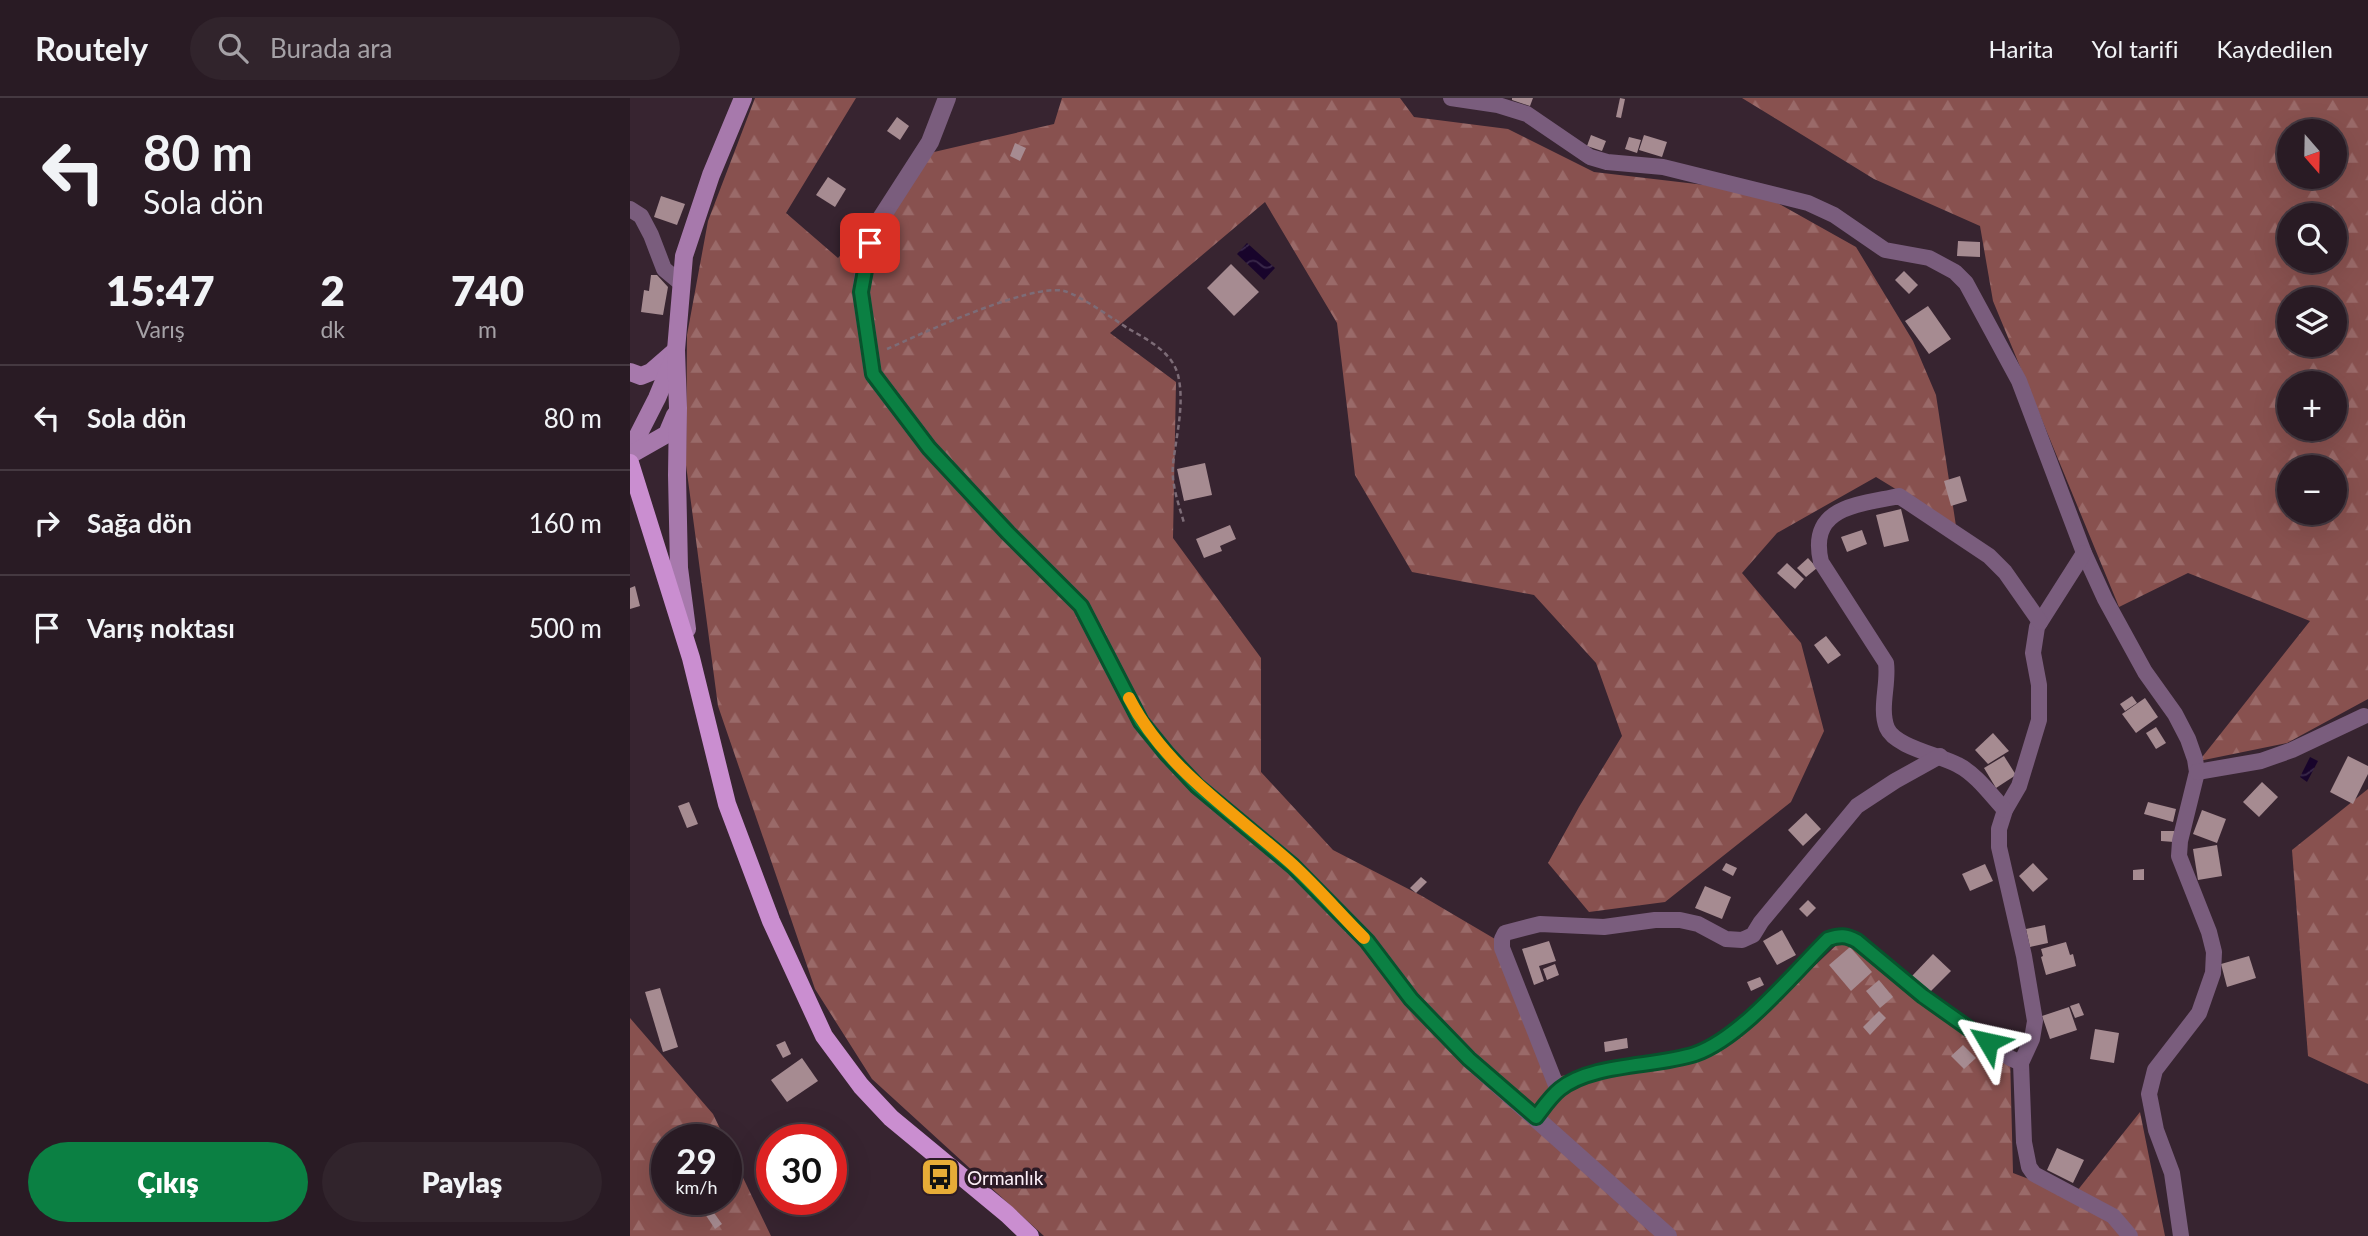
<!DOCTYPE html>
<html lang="tr">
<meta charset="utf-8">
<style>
body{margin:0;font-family:Lato,sans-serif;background:#31242c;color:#f1f3f6;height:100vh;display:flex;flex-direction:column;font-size:26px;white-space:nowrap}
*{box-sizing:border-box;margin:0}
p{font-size:23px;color:#a5a1a6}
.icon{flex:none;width:38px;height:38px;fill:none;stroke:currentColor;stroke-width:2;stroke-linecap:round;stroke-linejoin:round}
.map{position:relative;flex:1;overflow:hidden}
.details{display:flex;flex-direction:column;background:#291b24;width:630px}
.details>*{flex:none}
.hud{background:#291b24;color:#f1f3f6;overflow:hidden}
.needle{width:46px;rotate:160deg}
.buttons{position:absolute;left:1647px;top:21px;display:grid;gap:14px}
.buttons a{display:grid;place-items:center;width:70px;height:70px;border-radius:50%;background:#291b24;box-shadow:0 7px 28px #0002,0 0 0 2px #453941;font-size:35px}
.speed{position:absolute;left:21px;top:1026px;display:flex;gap:14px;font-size:35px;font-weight:700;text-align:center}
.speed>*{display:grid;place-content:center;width:91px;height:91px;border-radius:50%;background:#291b24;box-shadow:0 7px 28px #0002,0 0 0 2px #453941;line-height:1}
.speed small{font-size:18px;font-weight:400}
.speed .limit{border:10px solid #d22;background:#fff;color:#111}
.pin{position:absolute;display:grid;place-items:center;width:60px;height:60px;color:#fff;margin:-30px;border-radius:14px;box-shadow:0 4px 10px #0006}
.me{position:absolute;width:77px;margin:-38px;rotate:306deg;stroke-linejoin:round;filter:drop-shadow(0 0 5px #0008)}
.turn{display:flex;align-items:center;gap:24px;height:147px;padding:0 28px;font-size:32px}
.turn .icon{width:91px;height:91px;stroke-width:2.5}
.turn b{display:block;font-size:49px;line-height:60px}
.eta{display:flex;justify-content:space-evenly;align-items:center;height:119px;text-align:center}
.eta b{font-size:42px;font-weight:800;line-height:49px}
.cta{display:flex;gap:14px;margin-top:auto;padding:14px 28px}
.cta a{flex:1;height:80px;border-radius:42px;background:#0b8043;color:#fff;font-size:28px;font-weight:800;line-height:80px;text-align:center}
.cta a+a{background:#31242c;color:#f1f3f6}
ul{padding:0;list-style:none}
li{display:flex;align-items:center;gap:21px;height:105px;padding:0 28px;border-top:2px solid #453941}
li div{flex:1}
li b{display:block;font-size:26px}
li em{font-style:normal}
header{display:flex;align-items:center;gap:42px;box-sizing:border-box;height:98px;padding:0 35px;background:#291b24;border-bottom:2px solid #453941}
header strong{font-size:33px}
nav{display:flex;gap:38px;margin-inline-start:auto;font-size:24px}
.search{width:490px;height:63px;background:#31242c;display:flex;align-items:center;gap:18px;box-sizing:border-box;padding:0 24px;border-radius:38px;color:#a5a1a6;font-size:26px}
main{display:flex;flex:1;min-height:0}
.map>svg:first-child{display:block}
.forest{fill:url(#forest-firs);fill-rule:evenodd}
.water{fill:url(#water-waves)}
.building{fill:#a68b91}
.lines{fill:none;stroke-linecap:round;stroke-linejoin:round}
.path{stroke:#7d6c77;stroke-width:2.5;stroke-dasharray:5 3.5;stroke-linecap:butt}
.minor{stroke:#7a5d7d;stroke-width:16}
.tertiary{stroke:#7a5d7d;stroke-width:18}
.secondary{stroke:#a779ac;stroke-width:18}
.primary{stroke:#ca8ed0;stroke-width:18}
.route-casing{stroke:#07532c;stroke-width:18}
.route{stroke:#0b8043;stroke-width:12}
.slow{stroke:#f59e0b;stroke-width:12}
.labels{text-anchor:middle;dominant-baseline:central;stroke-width:7;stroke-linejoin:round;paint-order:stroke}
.poi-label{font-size:19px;fill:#fdeff7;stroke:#2d1b26;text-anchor:start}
</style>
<header>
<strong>Routely</strong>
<div class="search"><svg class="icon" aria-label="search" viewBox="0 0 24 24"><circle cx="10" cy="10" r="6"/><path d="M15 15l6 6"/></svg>Burada ara</div>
<nav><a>Harita</a><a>Yol tarifi</a><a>Kaydedilen</a></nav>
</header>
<main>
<section class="details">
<div class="hud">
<div class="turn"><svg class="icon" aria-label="left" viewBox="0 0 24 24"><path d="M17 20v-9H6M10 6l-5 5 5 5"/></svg><div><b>80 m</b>Sola dön</div></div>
</div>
<div class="eta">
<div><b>15:47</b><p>Varış</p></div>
<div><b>2</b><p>dk</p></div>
<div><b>740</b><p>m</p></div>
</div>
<ul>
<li><svg class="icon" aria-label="left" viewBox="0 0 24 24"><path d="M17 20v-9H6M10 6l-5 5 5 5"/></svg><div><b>Sola dön</b></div><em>80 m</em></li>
<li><svg class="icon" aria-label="right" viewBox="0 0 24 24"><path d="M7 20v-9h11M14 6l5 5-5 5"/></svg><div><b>Sağa dön</b></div><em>160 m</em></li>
<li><svg class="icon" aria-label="arrive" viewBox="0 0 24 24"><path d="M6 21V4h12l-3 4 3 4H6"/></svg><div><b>Varış noktası</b></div><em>500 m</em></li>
</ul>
<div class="cta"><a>Çıkış</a><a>Paylaş</a></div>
</section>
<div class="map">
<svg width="1738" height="1138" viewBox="0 0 1738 1138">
<defs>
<pattern id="forest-firs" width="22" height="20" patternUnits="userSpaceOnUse" patternTransform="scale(1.75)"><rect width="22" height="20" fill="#88514f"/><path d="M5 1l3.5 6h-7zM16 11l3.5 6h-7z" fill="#9a6a69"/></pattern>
<pattern id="water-waves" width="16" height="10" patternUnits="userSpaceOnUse" patternTransform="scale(1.75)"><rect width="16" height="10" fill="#18042b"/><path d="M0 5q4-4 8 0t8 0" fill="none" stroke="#3a294a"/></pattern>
</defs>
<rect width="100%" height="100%" fill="#372430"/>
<!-- forest -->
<g class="forest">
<path d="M125,0H226L156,115L208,160L304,54L424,26L432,0H770L784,19L878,31L964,74L1126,93L1226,149L1283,243L1306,297L1326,428L1246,379L1147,435L1112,475L1171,545L1194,633L1161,704L1035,804L959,814L918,765L949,709L992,638L966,565L904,497L782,474L725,377L707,225L635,104L480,235L546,284L543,440L631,560V674L703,752L792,798L865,841L925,979L1027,962L1112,937L1218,836L1380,957L1383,1075L1443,1098L1510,1014L1535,1138H414L242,981L185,891L88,608L56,367L57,237L78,123Z"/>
<path d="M1112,0H1738V601L1657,645L1569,663L1680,523L1558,475L1489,509L1363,203L1350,128L1244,81ZM1659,33H1704V79H1659ZM1659,117H1704V163H1659ZM1659,201H1704V247H1659ZM1659,285H1704V331H1659ZM1659,369H1704V415H1659Z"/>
<path d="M1738,691V986L1678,958L1662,752Z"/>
<path d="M0,920L83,1016L95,1041H37V1101H96V1044L141,1138H0Z"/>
</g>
<!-- water -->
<g class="water">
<path d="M617,145L645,170L634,182L607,156Z"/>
<path d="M1680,659L1688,663L1677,684L1670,679Z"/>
</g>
<!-- building -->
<g class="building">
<path d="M882,0H903L900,8L882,2Z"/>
<path d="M990,0L995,1L991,20L986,19Z"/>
<path d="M267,19L279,28L270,42L257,33Z"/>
<path d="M961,37L976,43L972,53L957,48Z"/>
<path d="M1014,37L1037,44L1032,59L1009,52Z"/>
<path d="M999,39L1011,42L1007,55L995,51Z"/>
<path d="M385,45L396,50L390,63L380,58Z"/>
<path d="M198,79L216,91L205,109L186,97Z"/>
<path d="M31,98L55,106L47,127L24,119Z"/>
<path d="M1328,143L1350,144V159L1327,158Z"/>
<path d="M601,166L629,194L604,218L577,190Z"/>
<path d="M1274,173L1288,187L1279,196L1265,182Z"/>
<path d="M21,177H27L38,189L33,217L11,214L14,192L19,193Z"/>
<path d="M1298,208L1321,241L1299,256L1275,223Z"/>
<path d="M575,365L582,397L554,403L547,371Z"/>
<path d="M1330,378L1337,403L1321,408L1314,383Z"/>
<path d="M1271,411L1279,443L1254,449L1246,417Z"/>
<path d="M600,427L606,441L590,448L592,453L574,460L566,441Z"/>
<path d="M1232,432L1237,446L1217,454L1211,439Z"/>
<path d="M1178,460L1187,470L1176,479L1167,470Z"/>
<path d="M1157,465L1174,481L1165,491L1147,475Z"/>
<path d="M5,488L10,508L0,511V490Z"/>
<path d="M1196,538L1211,557L1198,566L1184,547Z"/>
<path d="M1502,598L1507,605L1495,613L1490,606Z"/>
<path d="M1515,600L1528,619L1506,635L1492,616Z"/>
<path d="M1526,629L1536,645L1526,651L1516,635Z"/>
<path d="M1363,635L1379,653L1358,666L1345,652Z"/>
<path d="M1374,658L1386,677L1366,690L1354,670Z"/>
<path d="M1718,658L1738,668V676L1723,706L1700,694Z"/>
<path d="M1632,684L1648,699L1629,719L1613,704Z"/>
<path d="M59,704L68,726L57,730L48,708Z"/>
<path d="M1518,704L1546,711L1543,724L1514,716Z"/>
<path d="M1572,712L1596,721L1587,745L1563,736Z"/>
<path d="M1176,715L1191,731L1173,748L1158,732Z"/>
<path d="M1531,733H1544V744L1531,743Z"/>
<path d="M1587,747L1592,778L1568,782L1563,751Z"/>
<path d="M1096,765L1107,770L1103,778L1092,772Z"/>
<path d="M1403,765L1418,781L1403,794L1389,778Z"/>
<path d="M1355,766L1363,783L1340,793L1332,776Z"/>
<path d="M1514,771V782H1503V772Z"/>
<path d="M791,779L797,784L786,795L780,790Z"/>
<path d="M1075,788L1101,799L1092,821L1065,810Z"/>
<path d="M1178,802L1186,810L1177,819L1169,811Z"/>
<path d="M1415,827L1418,845L1400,849L1396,831Z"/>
<path d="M1152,832L1166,857L1147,867L1133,843Z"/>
<path d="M919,843L926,863L909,868L914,883L904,887L892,851Z"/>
<path d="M1436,844L1440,857L1443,856L1446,868L1416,877L1411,859L1413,858L1411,851Z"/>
<path d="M1220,849L1242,874L1221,893L1199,867Z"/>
<path d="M1303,856L1321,873L1299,895L1282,878Z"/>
<path d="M1619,858L1626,880L1597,889L1591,866Z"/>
<path d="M925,866L929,877L917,882L913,871Z"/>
<path d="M1130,879L1134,887L1121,893L1117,884Z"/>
<path d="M1249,882L1263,899L1250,910L1236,893Z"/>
<path d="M30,890L48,949L33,954L15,894Z"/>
<path d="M1449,905L1454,917L1445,920L1440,908Z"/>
<path d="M1439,909L1447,932L1420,941L1412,918Z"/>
<path d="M1249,913L1256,920L1240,937L1233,929Z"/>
<path d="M1465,931L1489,935L1484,965L1460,961Z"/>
<path d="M997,940L998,950L975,954L974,944Z"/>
<path d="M155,943L161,956L153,960L146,947Z"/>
<path d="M1333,947L1346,960L1334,971L1321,958Z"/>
<path d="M172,960L188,983L157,1004L141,982Z"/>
<path d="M1427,1050L1454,1062L1443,1085L1417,1072Z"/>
<path d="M82,1112L92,1126L85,1131L75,1116Z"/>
</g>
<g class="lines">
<!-- path -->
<path class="path" d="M257,251C291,236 400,185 434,193C450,197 483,221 499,231C518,242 542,254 548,277C555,306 546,338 543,367C541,386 549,407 554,425"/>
<!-- minor -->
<g class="minor">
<path d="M821,0L868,7L897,16L960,59L977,64L1033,69L1178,105L1204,117L1255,152L1299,160L1325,174L1336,185L1389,283L1454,455L1475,501L1515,574L1545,616L1558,641L1565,661L1567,674L1550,743L1549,758L1579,834L1584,854L1583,875L1569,915L1525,972L1519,996L1526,1032L1542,1075L1551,1138"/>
<path d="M0,111L11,118L21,137L34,171L52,186"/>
<path d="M1454,455L1407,529L1403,555L1409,587V622L1389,688L1375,712L1369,731V749L1394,858L1405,923L1402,941L1391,965L1394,1044L1399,1069L1404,1076L1483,1118L1500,1138"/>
<path d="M1567,674L1631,663L1662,652L1734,618"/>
<path d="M1375,712C1361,697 1346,676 1328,667C1310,657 1265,649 1257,630C1249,610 1259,586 1256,565L1191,464C1178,408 1228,407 1269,398L1359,458L1375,474L1410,524"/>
<path d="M928,992L872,850V841L875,835L910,826L974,829L1025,822H1050L1068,826L1096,841L1112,842L1123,837L1131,824L1227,708L1265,683L1310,658"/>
<path d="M906,1019C913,1010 921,998 930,991C962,965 1026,969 1065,956C1111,941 1163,876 1198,841C1210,837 1216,837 1227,843L1293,898L1380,960L1391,965"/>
</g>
<!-- tertiary -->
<path class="tertiary" d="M317,0L300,44L244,131L236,158L231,194L243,276L299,350L378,435L451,508L511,624L537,656L567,688L663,768L737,843L781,901L839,961L1038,1138"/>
<!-- secondary -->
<g class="secondary">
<path d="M0,274L11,278L21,274L44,254"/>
<path d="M0,353L27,300L44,259"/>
<path d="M0,357L37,336L45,317"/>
<path d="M57,531L49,470L47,377L48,310L46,252L54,158L81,77L113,0"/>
</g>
<!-- primary -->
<path class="primary" d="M0,365L61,560L97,706L141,823L194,938L231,988L261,1020L377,1116L400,1138"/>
</g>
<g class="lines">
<!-- route casing -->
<g class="route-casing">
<path id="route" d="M240,145L231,194L243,276L299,350L378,435L451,508L511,624L537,656L567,688L663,768L737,843L781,901L839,961L906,1019C913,1010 921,998 930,991C962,965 1026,969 1065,956C1111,940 1163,876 1198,841C1210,837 1216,837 1227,843L1293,898L1358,944"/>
</g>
<!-- route -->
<use href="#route" class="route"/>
<!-- slow -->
<path class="slow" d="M499,600C536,672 604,714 663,767C688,790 710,816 734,840"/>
</g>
<!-- icons -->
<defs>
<g id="bus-square" transform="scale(2.0125)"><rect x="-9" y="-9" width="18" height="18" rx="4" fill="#e7ac37" stroke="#2d1b26"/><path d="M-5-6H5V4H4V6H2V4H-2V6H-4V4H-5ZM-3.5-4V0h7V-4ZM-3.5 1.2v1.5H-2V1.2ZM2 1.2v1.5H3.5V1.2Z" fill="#111"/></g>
</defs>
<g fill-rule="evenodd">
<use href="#bus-square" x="310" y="1079"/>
</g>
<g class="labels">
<!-- poi labels -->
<g class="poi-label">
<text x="337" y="1079">Ormanlık</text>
</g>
</g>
</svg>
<div class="buttons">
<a><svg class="needle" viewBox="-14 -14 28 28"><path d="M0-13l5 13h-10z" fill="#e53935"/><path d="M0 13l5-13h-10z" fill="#a5a1a6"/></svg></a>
<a><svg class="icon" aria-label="search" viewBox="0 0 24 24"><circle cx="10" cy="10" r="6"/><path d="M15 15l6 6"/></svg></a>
<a><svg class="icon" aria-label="layers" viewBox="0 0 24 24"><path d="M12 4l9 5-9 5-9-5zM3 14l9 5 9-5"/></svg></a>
<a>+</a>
<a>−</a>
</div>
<div class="speed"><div>29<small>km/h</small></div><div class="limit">30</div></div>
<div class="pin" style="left:240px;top:145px;background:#d93025"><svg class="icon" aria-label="arrive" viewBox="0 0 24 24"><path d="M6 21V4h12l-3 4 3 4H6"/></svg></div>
<svg class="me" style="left:1358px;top:944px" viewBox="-20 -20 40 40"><path d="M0-17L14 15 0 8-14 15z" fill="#0b8043" stroke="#fff" stroke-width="4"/></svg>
</div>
</main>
